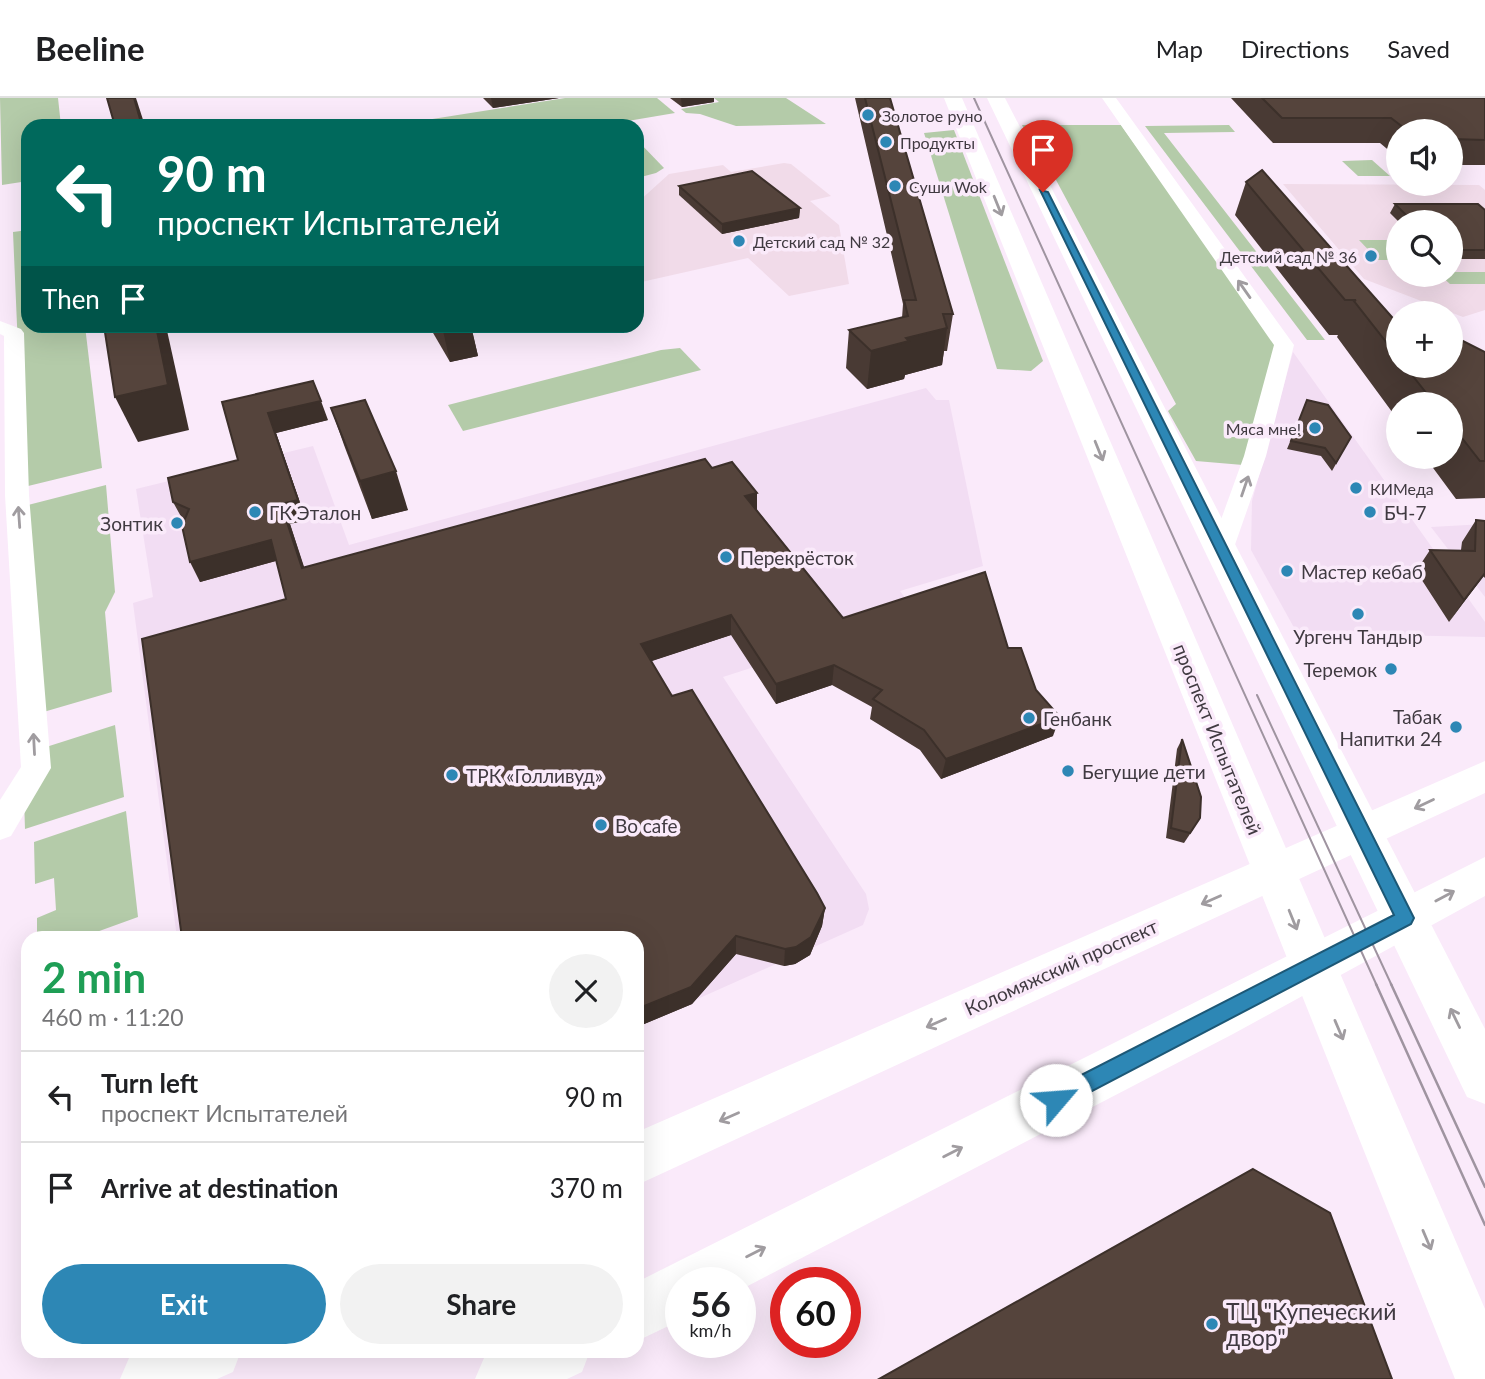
<!DOCTYPE html>
<meta charset="utf-8">
<style>
body{margin:0;font-family:Lato,sans-serif;background:#f2f2f2;color:#202124;height:100vh;display:flex;flex-direction:column;font-size:26px;white-space:nowrap}
*{box-sizing:border-box;margin:0}
p{font-size:23px;color:#757577}
.icon{flex:none;width:38px;height:38px;fill:none;stroke:currentColor;stroke-width:2;stroke-linecap:round;stroke-linejoin:round}
.map{position:relative;flex:1;overflow:hidden}
.side{position:absolute;left:21px;top:833px;width:623px;height:427px;display:flex;flex-direction:column;background:#fff;border-radius:21px;box-shadow:0 7px 28px #0002}
.side>*{flex:none}
.top-card{position:absolute;left:21px;top:21px;width:623px;height:214px;border-radius:21px;box-shadow:0 7px 28px #0002;background:#00695c;color:#fff;overflow:hidden}
.fabs{position:absolute;left:1386px;top:21px;display:grid;gap:14px}
.fabs a{display:grid;place-items:center;width:77px;height:77px;border-radius:50%;background:#fff;box-shadow:0 7px 28px #0002;font-size:35px}
.speed{position:absolute;left:665px;top:1169px;display:flex;gap:14px;font-size:35px;font-weight:700;text-align:center}
.speed>*{display:grid;place-content:center;width:91px;height:91px;border-radius:50%;background:#fff;box-shadow:0 7px 28px #0002;line-height:1}
.speed small{font-size:18px;font-weight:400}
.speed .limit{border:10px solid #d22;background:#fff;color:#111}
.pin{position:absolute;display:grid;place-items:center;width:60px;height:60px;color:#fff;margin:-72px -30px;border-radius:50% 50% 50% 0;rotate:-45deg;box-shadow:0 0 7px #0007}
.pin .icon{rotate:45deg}
.me{position:absolute;width:77px;margin:-38px;rotate:63deg;stroke-linejoin:round;filter:drop-shadow(0 0 5px #0008)}
.turn{display:flex;align-items:center;gap:24px;height:147px;padding:0 21px;font-size:32px}
.turn .icon{width:91px;height:91px;stroke-width:2.5}
.turn b{display:block;font-size:49px;line-height:60px}
.then{display:flex;align-items:center;height:66px;padding:0 21px;background:#0003;gap:14px;font-size:26px}
.round{display:grid;place-items:center;flex:none;width:74px;height:74px;border-radius:37px;background:#f2f2f2}
.head{display:flex;align-items:center;justify-content:space-between;height:119px;padding:0 21px}
h1{font-size:42px;font-weight:700;line-height:52px;color:#1e9e55}
.button{display:flex;gap:14px;margin-top:auto;padding:14px 21px}
.button a{flex:1;height:80px;border-radius:42px;background:#2d87b5;color:#fff;font-size:28px;font-weight:700;line-height:80px;text-align:center}
.button a+a{background:#f2f2f2;color:#202124}
ul{padding:0;list-style:none}
li{display:flex;align-items:center;gap:21px;height:91px;padding:0 21px;border-top:2px solid #e0e0e0}
li div{flex:1}
li b{display:block;font-size:26px}
li em{font-style:normal}
header{display:flex;align-items:center;gap:42px;box-sizing:border-box;height:98px;padding:0 35px;background:#fff;border-bottom:2px solid #e0e0e0}
header strong{font-size:33px}
nav{display:flex;gap:38px;margin-inline-start:auto;font-size:24px}
.map>svg:first-child{display:block}
.built{fill:#f2ddf3}
.education{fill:#f1dbe9;fill-rule:evenodd}
.green{fill:#b4cba9}
.lines{fill:none;stroke-linecap:round;stroke-linejoin:round}
.minor{fill:#fff;fill-rule:evenodd}
.secondary{fill:#fff;fill-rule:evenodd}
.primary{fill:#fff;fill-rule:evenodd}
.tram-far1{stroke:#9f94a0;stroke-width:2}
.tram{stroke:#9f94a0;stroke-width:2.5}
.wall{fill:#493a34}
.shaded-wall{fill:#3c302a}
.building{fill:#55443c;stroke:#3c302a;stroke-width:2}
.oneway{stroke:#a09ca0}
.route{fill:#2d87b5;stroke:#1d5876;stroke-width:2}
.poi-dot{fill:#2d87b5;stroke:#faeafa;stroke-width:2.5}
.labels{text-anchor:middle;dominant-baseline:central;stroke-width:7;stroke-linejoin:round;paint-order:stroke}
.far-poi-label{font-size:16px;fill:#403a41;stroke:#faeafa;text-anchor:start}
.poi-label{font-size:19px;fill:#403a41;stroke:#faeafa;text-anchor:start}
.street-label{font-size:19px;fill:#403a41;stroke:#faeafa}
.near-poi-label{font-size:23px;fill:#403a41;stroke:#faeafa;text-anchor:start}
</style>
<header>
<strong>Beeline</strong>
<nav><a>Map</a><a>Directions</a><a>Saved</a></nav>
</header>
<div class="map">
<svg width="1485" height="1281" viewBox="0 0 1485 1281">
<rect width="100%" height="100%" fill="#faeafa"/>
<!-- built -->
<g class="built">
<path d="M1293,254L1485,524V539L1297,535L1251,452L1252,403Z"/>
<path d="M926,290L936,302H949L983,468L900,493L917,516L723,579L866,796L869,811L863,827L637,928V840H177L133,505L153,499L136,391L313,348L349,447Z"/>
<path d="M1485,426V499L1431,429Z"/>
</g>
<!-- education -->
<g class="education">
<path d="M784,65L791,66L831,98L810,103L839,127L849,186L789,198L748,160L637,185V105L669,76L723,67L731,74Z"/>
<path d="M1283,86L1479,87L1485,92V212L1463,219L1364,181ZM1398,124H1451V177H1398Z"/>
</g>
<!-- green -->
<g class="green">
<path d="M0,0H58L61,28H28V83L2,87Z"/>
<path d="M565,0H657L675,15L598,28H388Z"/>
<path d="M714,0H786L826,26L736,28L700,16L686,15L681,11L719,4Z"/>
<path d="M1022,27H1121L1279,248L1243,367L1196,363L1168,313L1176,306L1033,39L1027,37Z"/>
<path d="M1229,27L1235,34L1164,35L1325,242H1307L1145,28Z"/>
<path d="M954,32L1043,263L1031,273L997,271L924,35Z"/>
<path d="M637,42L664,70L656,75L637,80Z"/>
<path d="M1372,62L1390,78H1358L1342,63Z"/>
<path d="M28,132V228H85L102,370L24,389L13,134Z"/>
<path d="M1359,142H1394L1398,146V162H1378Z"/>
<path d="M1451,174H1485V186H1450L1440,177H1451Z"/>
<path d="M680,250L701,272L463,333L448,307L661,252Z"/>
<path d="M106,387L115,494L105,514L112,594L40,615L28,407Z"/>
<path d="M115,627L124,699L25,731L24,701L43,650Z"/>
<path d="M126,713L138,819L80,840H37V820L56,812L54,780L35,786L34,744Z"/>
</g>
<g class="lines">
<!-- minor -->
<g class="minor">
<path d="M1102,0H1116L1294,247L1266,358L1231,458L1222,460L1213,458L1210,452L1244,358L1274,247Z"/>
<path d="M0,223L21,231L24,235L29,397L51,670L11,738L0,742V702L21,669L5,397L4,238L0,236Z"/>
</g>
<!-- secondary -->
<g class="secondary">
<path d="M944,0H962L1485,1211V1281H1455Z"/>
<path d="M987,0H1005L1485,931V1006L1467,999Z"/>
</g>
<!-- primary -->
<g class="primary">
<path d="M1485,663V695L637,1087V1034Z"/>
<path d="M1485,759V798L1233,936L740,1192V1185H681V1222L637,1243V1184Z"/>
<path d="M145,1253H241L233,1274L217,1281H120L129,1260Z"/>
<path d="M498,1253H590L582,1274L567,1281H475L484,1260Z"/>
</g>
<!-- tram-far1 -->
<g class="tram-far1">
<path d="M974,0L1377,888"/>
<path d="M1257,597L1392,888"/>
</g>
<!-- tram -->
<g class="tram">
<path d="M1376,886L1485,1127"/>
<path d="M1391,886L1485,1089"/>
</g>
</g>
<!-- wall -->
<g class="wall">
<path d="M483,0H559L493,10Z"/>
<path d="M670,0H714V4L682,9Z"/>
<path d="M855,0H890L953,216L947,253H944L942,267L905,277L904,281L867,291L846,270L849,232L902,220L903,206Z"/>
<path d="M1231,0H1485V67H1451V33H1398V60L1380,45H1273Z"/>
<path d="M1246,84L1398,226V268H1451L1485,254V400L1456,401L1425,359H1451V306H1398V322L1337,239L1338,237H1329L1235,117Z"/>
<path d="M679,88L800,110L799,120L722,136L679,97Z"/>
<path d="M1395,106L1485,112V161H1451V124H1399L1390,115Z"/>
<path d="M429,228H471L478,258L450,264Z"/>
<path d="M222,304L328,322L276,335L306,422L290,426L304,470L712,370L757,412L843,520L1008,550L1036,592L1053,638L941,681L920,652L870,621L872,609L832,587L776,606L731,537L651,563L672,598L825,810L822,828L810,857L795,866L784,868L736,856L692,906L637,929V840L286,501L276,463L200,484L184,424L173,404L238,362Z"/>
<path d="M331,310L408,412L372,421L344,347Z"/>
<path d="M1304,310L1351,339L1332,373L1321,358L1287,351Z"/>
<path d="M1476,422L1485,423V480L1483,478L1449,524L1416,473L1430,452H1461L1462,444Z"/>
<path d="M1182,641L1194,730L1184,745L1166,740L1177,651Z"/>
</g>
<!-- shaded-wall -->
<g class="shaded-wall">
<path d="M134,0H136L145,28H142Z"/>
<path d="M491,0H559L493,10Z"/>
<path d="M681,0H714V4L682,9Z"/>
<path d="M800,110L799,120L722,136V126Z"/>
<path d="M156,228H166L189,332L138,344L115,299Z"/>
<path d="M442,228H471L478,258L450,264Z"/>
<path d="M947,230L942,267L905,277L904,281L867,291L871,253L906,240Z"/>
<path d="M321,303L328,322L276,335L306,422L290,426L311,490L302,470L281,406L268,315Z"/>
<path d="M396,373L408,412L372,421L360,383Z"/>
<path d="M757,395V414L745,398Z"/>
<path d="M271,442L279,462L200,484L190,464Z"/>
<path d="M1485,475V476L1449,524L1464,502Z"/>
<path d="M731,517V537L643,566L641,546Z"/>
<path d="M834,567L832,587L776,606V586Z"/>
<path d="M1060,619L1053,638L941,681L946,661Z"/>
<path d="M825,810L822,828L810,857L795,866L784,868L785,851Z"/>
<path d="M736,838V856L692,906L637,929V911Z"/>
</g>
<!-- building -->
<g class="building">
<path d="M107,0H134L142,28H115Z"/>
<path d="M865,0H890L953,216H943L947,230L906,240L909,243L871,253L849,232L908,218L904,202H916Z"/>
<path d="M1262,0H1485V42L1451,41V33H1408L1391,20H1282Z"/>
<path d="M1262,72L1398,226V259L1354,203L1356,202H1345L1246,84Z"/>
<path d="M752,73L800,110L722,126L679,88Z"/>
<path d="M1395,106H1478L1485,112V152H1451V124H1413Z"/>
<path d="M104,228H156L168,287L115,299Z"/>
<path d="M1451,237L1485,254V363H1480L1451,326V306H1435L1405,268H1451Z"/>
<path d="M313,283L321,303L268,315L298,402L281,406L302,470L705,361L712,370L732,364L757,395L745,398L843,520L985,474L1008,550H1021L1036,592L1060,619L946,661L924,632L873,601L882,592L834,567L776,586L731,517L641,546L672,598L692,592L817,795L825,810L811,839L796,849L785,851L736,838L691,889L637,911V840H182L142,541L286,501L271,442L190,464L182,428L189,411L173,404L168,380L238,362L222,304Z"/>
<path d="M365,302L396,373L360,383L331,310Z"/>
<path d="M1307,302L1328,307L1351,339L1336,365L1325,350L1291,343Z"/>
<path d="M1476,422L1485,423V475L1464,502L1430,452L1475,453Z"/>
<path d="M1182,641L1201,699L1200,720L1190,735L1171,730Z"/>
<path d="M1253,1071L1330,1115L1392,1281H879Z"/>
</g>
<!-- one-way arrows -->
<defs><path id="oneway-shaft" d="M-6 0H5M1.5-3L5.5 0L1.5 3" fill="none" stroke-width="1.6" stroke-linecap="round" stroke-linejoin="round" transform="scale(1.75)"/></defs>
<g class="oneway">
<use href="#oneway-shaft" transform="translate(998 108) rotate(68)"/>
<use href="#oneway-shaft" transform="translate(1244 191) rotate(-125)"/>
<use href="#oneway-shaft" transform="translate(1099 353) rotate(68)"/>
<use href="#oneway-shaft" transform="translate(1245 388) rotate(-71)"/>
<use href="#oneway-shaft" transform="translate(19 419) rotate(-94)"/>
<use href="#oneway-shaft" transform="translate(34 646) rotate(-93)"/>
<use href="#oneway-shaft" transform="translate(1424 706) rotate(155)"/>
<use href="#oneway-shaft" transform="translate(1445 798) rotate(-28)"/>
<use href="#oneway-shaft" transform="translate(1211 802) rotate(156)"/>
<use href="#oneway-shaft" transform="translate(1293 822) rotate(68)"/>
<use href="#oneway-shaft" transform="translate(1455 920) rotate(-116)"/>
<use href="#oneway-shaft" transform="translate(936 925) rotate(156)"/>
<use href="#oneway-shaft" transform="translate(1339 932) rotate(67)"/>
<use href="#oneway-shaft" transform="translate(729 1019) rotate(156)"/>
<use href="#oneway-shaft" transform="translate(953 1054) rotate(-27)"/>
<use href="#oneway-shaft" transform="translate(1427 1142) rotate(67)"/>
<use href="#oneway-shaft" transform="translate(756 1154) rotate(-27)"/>
</g>
<!-- route -->
<path class="route" d="M1040,92L1048,94L1414,820L1411,826L1056,1012L1048,1009L1045,1002L1048,994L1394,817Z"/>
<!-- markers -->
<g class="poi-dot">
<circle cx="868" cy="17" r="7"/>
<circle cx="886" cy="44" r="7"/>
<circle cx="895" cy="88" r="7"/>
<circle cx="739" cy="143" r="7"/>
<circle cx="1371" cy="158" r="7"/>
<circle cx="1315" cy="330" r="7"/>
<circle cx="1356" cy="390" r="7"/>
<circle cx="255" cy="414" r="7"/>
<circle cx="1370" cy="414" r="7"/>
<circle cx="177" cy="425" r="7"/>
<circle cx="726" cy="459" r="7"/>
<circle cx="1287" cy="473" r="7"/>
<circle cx="1358" cy="516" r="7"/>
<circle cx="1391" cy="571" r="7"/>
<circle cx="1029" cy="620" r="7"/>
<circle cx="1456" cy="629" r="7"/>
<circle cx="1068" cy="673" r="7"/>
<circle cx="452" cy="677" r="7"/>
<circle cx="601" cy="727" r="7"/>
<circle cx="1212" cy="1226" r="7"/>
</g>
<g class="labels">
<!-- far-poi labels -->
<g class="far-poi-label">
<text x="882" y="17">Золотое руно</text>
<text x="900" y="44">Продукты</text>
<text x="909" y="88">Суши Wok</text>
<text x="753" y="143">Детский сад № 32</text>
<text x="1357" y="158" text-anchor="end">Детский сад № 36</text>
<text x="1301" y="330" text-anchor="end">Мяса мне!</text>
<text x="1370" y="390">КИМеда</text>
</g>
<!-- poi labels -->
<g class="poi-label">
<text x="269" y="414">ГК Эталон</text>
<text x="1384" y="414">БЧ-7</text>
<text x="163" y="425" text-anchor="end">Зонтик</text>
<text x="740" y="459">Перекрёсток</text>
<text x="1301" y="473">Мастер кебаб</text>
<text x="1358" y="538" text-anchor="middle">Ургенч Тандыр</text>
<text x="1377" y="571" text-anchor="end">Теремок</text>
<text x="1442" y="618" text-anchor="end">Табак<tspan x="1442" dy="22">Напитки 24</tspan></text>
<text x="1043" y="620">Генбанк</text>
<text x="1082" y="673">Бегущие дети</text>
<text x="466" y="677">ТРК «Голливуд»</text>
<text x="615" y="727">Bo cafe</text>
</g>
<!-- street labels -->
<g class="street-label">
<text transform="translate(1218 641) rotate(68)">проспект Испытателей</text>
<text transform="translate(1061 869) rotate(-24)">Коломяжский проспект</text>
</g>
<!-- near-poi labels -->
<g class="near-poi-label">
<text x="1226" y="1213">ТЦ "Купеческий<tspan x="1226" dy="26">двор"</tspan></text>
</g>
</g>
</svg>
<div class="fabs">
<a><svg class="icon" aria-label="sound" viewBox="0 0 24 24"><path d="M4 9h4l5-4v14l-5-4H4zM17 9q2 3 0 6"/></svg></a>
<a><svg class="icon" aria-label="search" viewBox="0 0 24 24"><circle cx="10" cy="10" r="6"/><path d="M15 15l6 6"/></svg></a>
<a>+</a>
<a>−</a>
</div>
<div class="speed"><div>56<small>km/h</small></div><div class="limit">60</div></div>
<div class="pin" style="left:1043px;top:94px;background:#d93025"><svg class="icon" aria-label="arrive" viewBox="0 0 24 24"><path d="M6 21V4h12l-3 4 3 4H6"/></svg></div>
<svg class="me" style="left:1056px;top:1002px" viewBox="-20 -20 40 40"><circle r="19" fill="#fff"/><path d="M0-13L10 11 0 6-10 11z" fill="#2d87b5"/></svg>
<div class="top-card">
<div class="turn"><svg class="icon" aria-label="left" viewBox="0 0 24 24"><path d="M17 20v-9H6M10 6l-5 5 5 5"/></svg><div><b>90 m</b>проспект Испытателей</div></div>
<div class="then">Then<svg class="icon" aria-label="arrive" viewBox="0 0 24 24"><path d="M6 21V4h12l-3 4 3 4H6"/></svg></div>
</div>
<section class="side">
<div class="head"><div><h1>2 min</h1><p>460 m · 11:20</p></div><a class="round"><svg class="icon" aria-label="close" viewBox="0 0 24 24"><path d="M6 6l12 12M18 6L6 18"/></svg></a></div>
<ul>
<li><svg class="icon" aria-label="left" viewBox="0 0 24 24"><path d="M17 20v-9H6M10 6l-5 5 5 5"/></svg><div><b>Turn left</b><p>проспект Испытателей</p></div><em>90 m</em></li>
<li><svg class="icon" aria-label="arrive" viewBox="0 0 24 24"><path d="M6 21V4h12l-3 4 3 4H6"/></svg><div><b>Arrive at destination</b></div><em>370 m</em></li>
</ul>
<div class="button"><a>Exit</a><a>Share</a></div>
</section>
</div>
